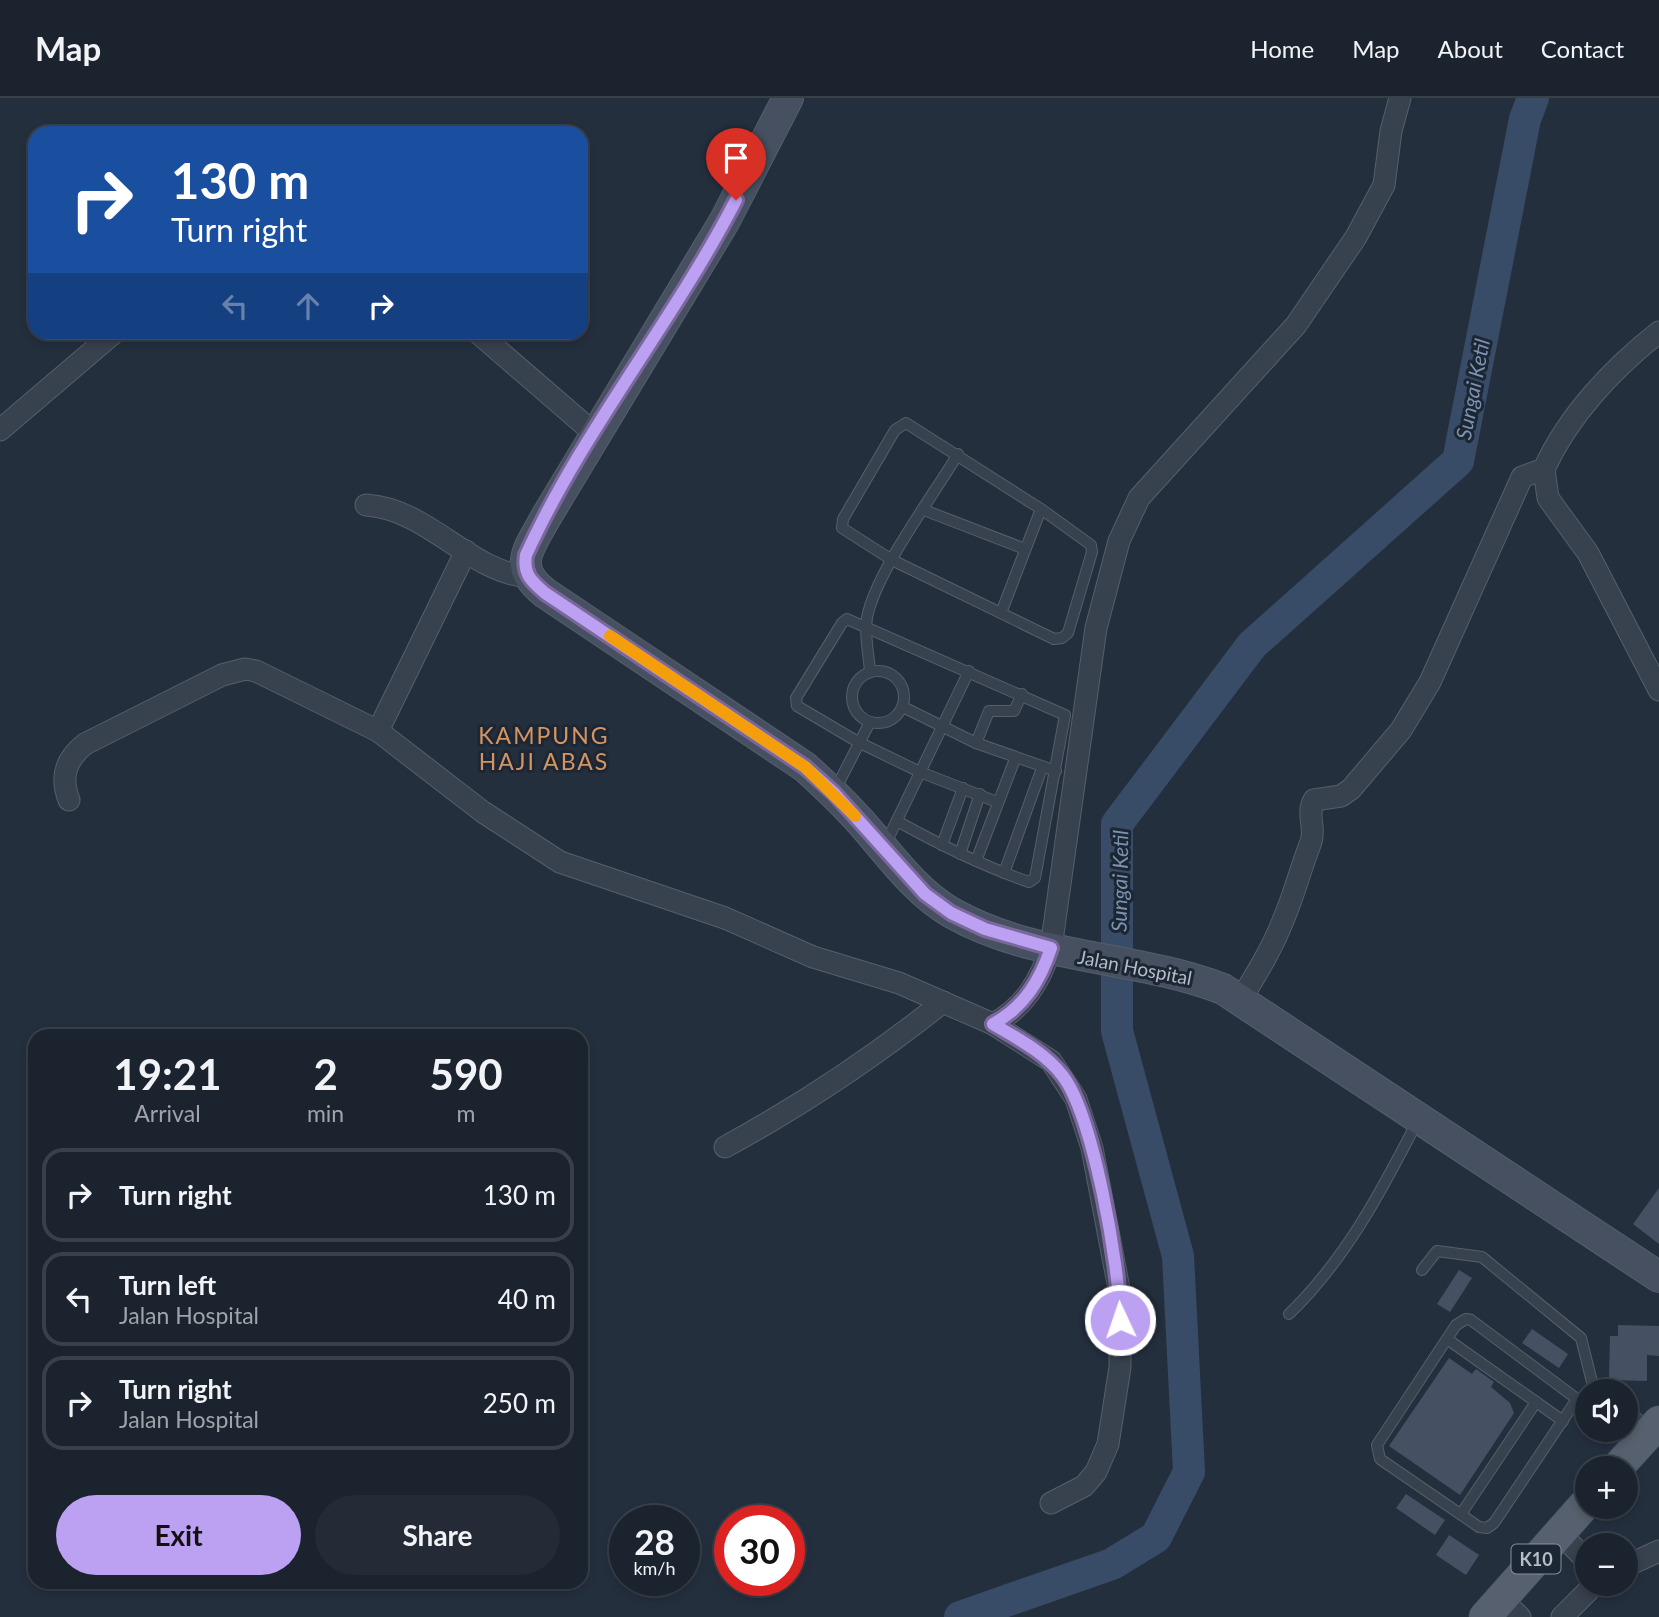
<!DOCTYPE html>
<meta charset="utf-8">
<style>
body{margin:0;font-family:Lato,sans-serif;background:#242b36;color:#f1f3f6;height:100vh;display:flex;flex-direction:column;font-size:26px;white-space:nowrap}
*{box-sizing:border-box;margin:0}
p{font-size:23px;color:#a0a4aa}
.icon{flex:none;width:38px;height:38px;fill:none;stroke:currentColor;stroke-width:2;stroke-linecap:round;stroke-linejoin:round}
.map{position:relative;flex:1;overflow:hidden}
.panel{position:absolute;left:28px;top:931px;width:560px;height:560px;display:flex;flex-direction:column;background:#1b232e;border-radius:21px;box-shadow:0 4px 10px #0003,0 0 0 2px #39404a}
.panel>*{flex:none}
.hud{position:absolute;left:28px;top:28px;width:560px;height:214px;border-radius:21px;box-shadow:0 4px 10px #0003,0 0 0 2px #39404a;background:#1a4fa0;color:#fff;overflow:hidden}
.fabs{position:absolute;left:1575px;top:1281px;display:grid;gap:14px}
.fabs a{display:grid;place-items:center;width:63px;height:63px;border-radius:50%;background:#1b232e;box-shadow:0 4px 10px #0003,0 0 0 2px #39404a;font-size:35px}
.speed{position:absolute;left:609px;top:1407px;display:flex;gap:14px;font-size:35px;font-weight:700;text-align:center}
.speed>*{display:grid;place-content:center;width:91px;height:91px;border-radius:50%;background:#1b232e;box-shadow:0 4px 10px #0003,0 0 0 2px #39404a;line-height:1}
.speed small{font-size:18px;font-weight:400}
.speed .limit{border:10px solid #d22;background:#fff;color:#111}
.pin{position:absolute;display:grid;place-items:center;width:60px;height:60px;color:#fff;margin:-72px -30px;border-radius:50% 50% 50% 0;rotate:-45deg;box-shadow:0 0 7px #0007}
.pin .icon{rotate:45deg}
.me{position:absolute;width:77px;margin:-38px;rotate:357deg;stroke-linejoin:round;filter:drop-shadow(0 0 5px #0008)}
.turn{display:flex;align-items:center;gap:24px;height:147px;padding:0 28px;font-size:32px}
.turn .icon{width:91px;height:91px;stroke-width:2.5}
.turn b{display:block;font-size:49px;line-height:60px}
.lanes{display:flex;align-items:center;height:66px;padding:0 28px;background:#0003;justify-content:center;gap:35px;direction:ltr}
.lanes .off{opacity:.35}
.eta{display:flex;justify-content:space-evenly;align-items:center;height:119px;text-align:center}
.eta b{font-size:42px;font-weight:700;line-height:49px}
.cta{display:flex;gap:14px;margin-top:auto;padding:14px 28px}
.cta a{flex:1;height:80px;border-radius:42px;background:#bca0f2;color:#111;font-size:28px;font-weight:700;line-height:80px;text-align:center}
.cta a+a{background:#242b36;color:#f1f3f6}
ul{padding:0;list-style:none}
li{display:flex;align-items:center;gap:21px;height:94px;margin:0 14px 10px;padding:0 14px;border:4px solid #39404a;border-radius:21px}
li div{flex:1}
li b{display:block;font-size:26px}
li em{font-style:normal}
header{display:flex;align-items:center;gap:42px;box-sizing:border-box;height:98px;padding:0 35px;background:#1b232e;border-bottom:2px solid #39404a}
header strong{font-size:33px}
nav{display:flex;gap:38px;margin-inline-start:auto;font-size:24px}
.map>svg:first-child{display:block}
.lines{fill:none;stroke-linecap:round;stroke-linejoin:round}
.river{stroke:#394c67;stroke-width:32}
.building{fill:#455162}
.lane-casing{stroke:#565f6c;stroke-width:12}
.street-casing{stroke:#565f6c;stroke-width:23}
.secondary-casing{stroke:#565f6c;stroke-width:32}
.primary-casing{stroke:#414a57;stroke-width:33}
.lane{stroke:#38414e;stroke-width:10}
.street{stroke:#38414e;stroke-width:21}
.secondary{stroke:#465061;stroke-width:30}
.primary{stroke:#56606e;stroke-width:32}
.route-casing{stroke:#7a689d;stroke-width:18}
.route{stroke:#bca0f2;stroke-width:12}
.slow{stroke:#f59e0b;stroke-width:12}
.labels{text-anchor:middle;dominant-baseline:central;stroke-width:6;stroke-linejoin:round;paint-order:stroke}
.shield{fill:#1d2633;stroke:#878f9c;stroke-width:2}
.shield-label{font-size:18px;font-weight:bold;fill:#b4bcc9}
.street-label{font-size:19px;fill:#b4bcc9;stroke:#1d2633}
.water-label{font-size:21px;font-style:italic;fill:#7c92b1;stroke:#1d2633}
.quarter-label{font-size:23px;letter-spacing:2px;fill:#d59563;stroke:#1d2633}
</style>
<header>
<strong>Map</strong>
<nav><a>Home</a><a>Map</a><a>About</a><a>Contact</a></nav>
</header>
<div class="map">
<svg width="1659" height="1519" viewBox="0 0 1659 1519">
<rect width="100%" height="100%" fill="#242f3e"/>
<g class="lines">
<!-- river -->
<path class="river" d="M960,1519L1112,1466L1156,1439L1189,1374L1178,1158L1117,933V726L1252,547L1458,363L1525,21L1533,0"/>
</g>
<!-- building -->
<g class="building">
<path d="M1659,1090V1146L1633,1126Z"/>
<path d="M1459,1172L1472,1180L1450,1214L1437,1206Z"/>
<path d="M1618,1227L1659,1228V1258L1647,1257V1283L1609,1282L1610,1238H1618Z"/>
<path d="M1532,1231L1568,1256L1559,1270L1522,1245Z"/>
<path d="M1449,1260L1472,1276L1476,1271L1494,1284L1491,1289L1510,1305L1514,1315L1460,1397L1389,1348Z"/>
<path d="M1406,1396L1445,1422L1435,1437L1396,1410Z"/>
<path d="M1449,1437L1479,1457L1466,1477L1436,1457Z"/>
</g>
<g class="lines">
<!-- lane casing -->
<g class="lane-casing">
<g id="lane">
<path d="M906,325L1041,411L1091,447L1092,454L1068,535L1062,540L1054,541L892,462L842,430L843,421L895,332Z"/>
<path d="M924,412L1025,451"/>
<path d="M1001,515L1041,411"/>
<circle cx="878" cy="599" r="26"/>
<path d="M870,574C869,557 864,537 867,520C875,475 933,398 958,356"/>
<path d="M903,609L976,645L1056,673"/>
<path d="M976,645L989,613H1014L1022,596"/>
<path d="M835,692L870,624"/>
<path d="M897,723C940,747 983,768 1029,784L1035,780L1065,617L847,521L842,525L796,600L797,608L858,644L920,674L997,704"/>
<path d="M885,747L969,573"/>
<path d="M942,747L963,690"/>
<path d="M960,756L980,696"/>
<path d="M976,763L1015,661"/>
<path d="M1004,775L1042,670"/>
<path d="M1422,1172L1437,1153L1482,1159L1581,1240L1593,1288L1600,1293"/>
<path d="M1289,1216C1346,1161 1382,1092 1418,1022"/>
<path d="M1447,1241L1563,1323"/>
<path d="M1577,1301L1494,1425L1487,1430L1479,1429L1380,1361L1377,1347L1456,1227L1466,1221L1471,1222L1577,1301L1587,1309"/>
<path d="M1626,1312L1649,1329"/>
<path d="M1618,1332L1635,1345"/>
<path d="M1461,1416L1536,1304"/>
</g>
</g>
<!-- street casing -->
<g class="street-casing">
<g id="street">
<path d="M477,234L595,336"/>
<path d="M0,332L115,234"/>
<path d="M1544,371L1548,400L1588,455L1659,592"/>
<path d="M366,407C428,411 467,472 527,479"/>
<path d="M378,633L466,453"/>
<path d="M69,702C60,679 66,661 85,646L222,577L245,571L256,573L378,633L483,714L560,764L725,820L813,859L899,885L993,926L1051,963L1076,1001L1092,1050L1120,1196V1269L1108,1346L1096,1374L1084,1388L1051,1405"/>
<path d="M1241,901C1257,875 1273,849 1284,820C1294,797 1301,769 1311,744C1316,729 1306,716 1314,702L1341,698L1351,691L1401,632L1430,584L1522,379L1544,371C1568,318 1613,270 1659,234"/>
<path d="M993,926C1024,910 1040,883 1051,850L1096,530L1119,443L1139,400L1296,227L1356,139L1384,87L1391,33L1400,0"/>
<path d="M725,1049C802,1007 874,959 943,904"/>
<path d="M1560,1435L1587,1463"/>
<path d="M1626,1468L1659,1453"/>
<path d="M1500,1500L1520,1519"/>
<path d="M1562,1519L1595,1486"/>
</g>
</g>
<!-- secondary casing -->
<g class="secondary-casing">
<path id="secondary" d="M788,0L724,124L546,419C529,451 511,468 545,495L805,669C827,689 847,708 866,730C892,760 917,795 952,815C1035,862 1135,857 1223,891L1659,1179"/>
</g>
<!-- primary casing -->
<g class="primary-casing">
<g id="primary">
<path d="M1617,1370L1659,1324"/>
<path d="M1485,1519L1587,1404"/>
</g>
</g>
<!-- lane -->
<use href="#lane" class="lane"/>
<!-- street -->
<use href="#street" class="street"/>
<!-- secondary -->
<use href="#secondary" class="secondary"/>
<!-- primary -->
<use href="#primary" class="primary"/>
</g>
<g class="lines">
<!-- route casing -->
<g class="route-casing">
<path id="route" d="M736,102C673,224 583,332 526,457C523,476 531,483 545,495L805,669L834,695L925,796L951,815L985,831L1051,850C1040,883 1024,909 993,926C1018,941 1044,954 1062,977C1093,1015 1120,1171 1120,1222"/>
</g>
<!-- route -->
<use href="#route" class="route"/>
<!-- slow -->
<path class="slow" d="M610,538L805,669L855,718"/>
</g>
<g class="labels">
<!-- shield labels -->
<rect class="shield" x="1511.5" y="1446.5" width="49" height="29" rx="5"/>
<g class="shield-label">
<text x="1536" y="1461">K10</text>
</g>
<!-- street labels -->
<g class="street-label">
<text transform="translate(1135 869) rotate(11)">Jalan Hospital</text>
</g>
<!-- water labels -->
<g class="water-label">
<text transform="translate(1472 291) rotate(-79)">Sungai Ketil</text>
<text transform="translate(1119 783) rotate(-89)">Sungai Ketil</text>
</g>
<!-- quarter labels -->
<g class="quarter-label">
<text x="544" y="637">KAMPUNG<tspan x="544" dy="26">HAJI ABAS</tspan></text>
</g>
</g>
</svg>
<div class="fabs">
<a><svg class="icon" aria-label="sound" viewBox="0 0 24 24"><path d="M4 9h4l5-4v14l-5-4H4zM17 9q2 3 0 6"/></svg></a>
<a>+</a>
<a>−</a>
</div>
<div class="speed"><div>28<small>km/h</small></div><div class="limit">30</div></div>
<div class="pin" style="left:736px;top:102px;background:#d93025"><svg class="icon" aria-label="arrive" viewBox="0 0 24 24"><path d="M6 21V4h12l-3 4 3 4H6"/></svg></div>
<svg class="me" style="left:1120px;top:1222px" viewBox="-20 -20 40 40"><circle r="17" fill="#bca0f2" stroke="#fff" stroke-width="3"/><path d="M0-11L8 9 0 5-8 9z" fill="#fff"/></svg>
<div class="hud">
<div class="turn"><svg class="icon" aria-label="right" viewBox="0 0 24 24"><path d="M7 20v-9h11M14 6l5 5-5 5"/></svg><div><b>130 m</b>Turn right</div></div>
<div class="lanes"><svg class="icon off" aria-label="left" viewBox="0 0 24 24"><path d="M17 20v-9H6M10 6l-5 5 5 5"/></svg><svg class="icon off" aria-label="ahead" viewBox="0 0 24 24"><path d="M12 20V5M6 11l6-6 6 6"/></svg><svg class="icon" aria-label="right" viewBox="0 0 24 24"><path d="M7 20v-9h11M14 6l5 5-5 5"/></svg></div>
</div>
<section class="panel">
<div class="eta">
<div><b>19:21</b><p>Arrival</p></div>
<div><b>2</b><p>min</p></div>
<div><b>590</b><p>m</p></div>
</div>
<ul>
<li><svg class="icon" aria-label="right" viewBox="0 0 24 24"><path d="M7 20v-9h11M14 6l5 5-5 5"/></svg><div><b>Turn right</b></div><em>130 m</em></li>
<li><svg class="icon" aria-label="left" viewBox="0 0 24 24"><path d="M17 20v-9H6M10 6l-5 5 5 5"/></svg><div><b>Turn left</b><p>Jalan Hospital</p></div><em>40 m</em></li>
<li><svg class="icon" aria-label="right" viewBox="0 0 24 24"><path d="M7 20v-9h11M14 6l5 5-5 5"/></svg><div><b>Turn right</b><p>Jalan Hospital</p></div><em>250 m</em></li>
</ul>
<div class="cta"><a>Exit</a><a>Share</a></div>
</section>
</div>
